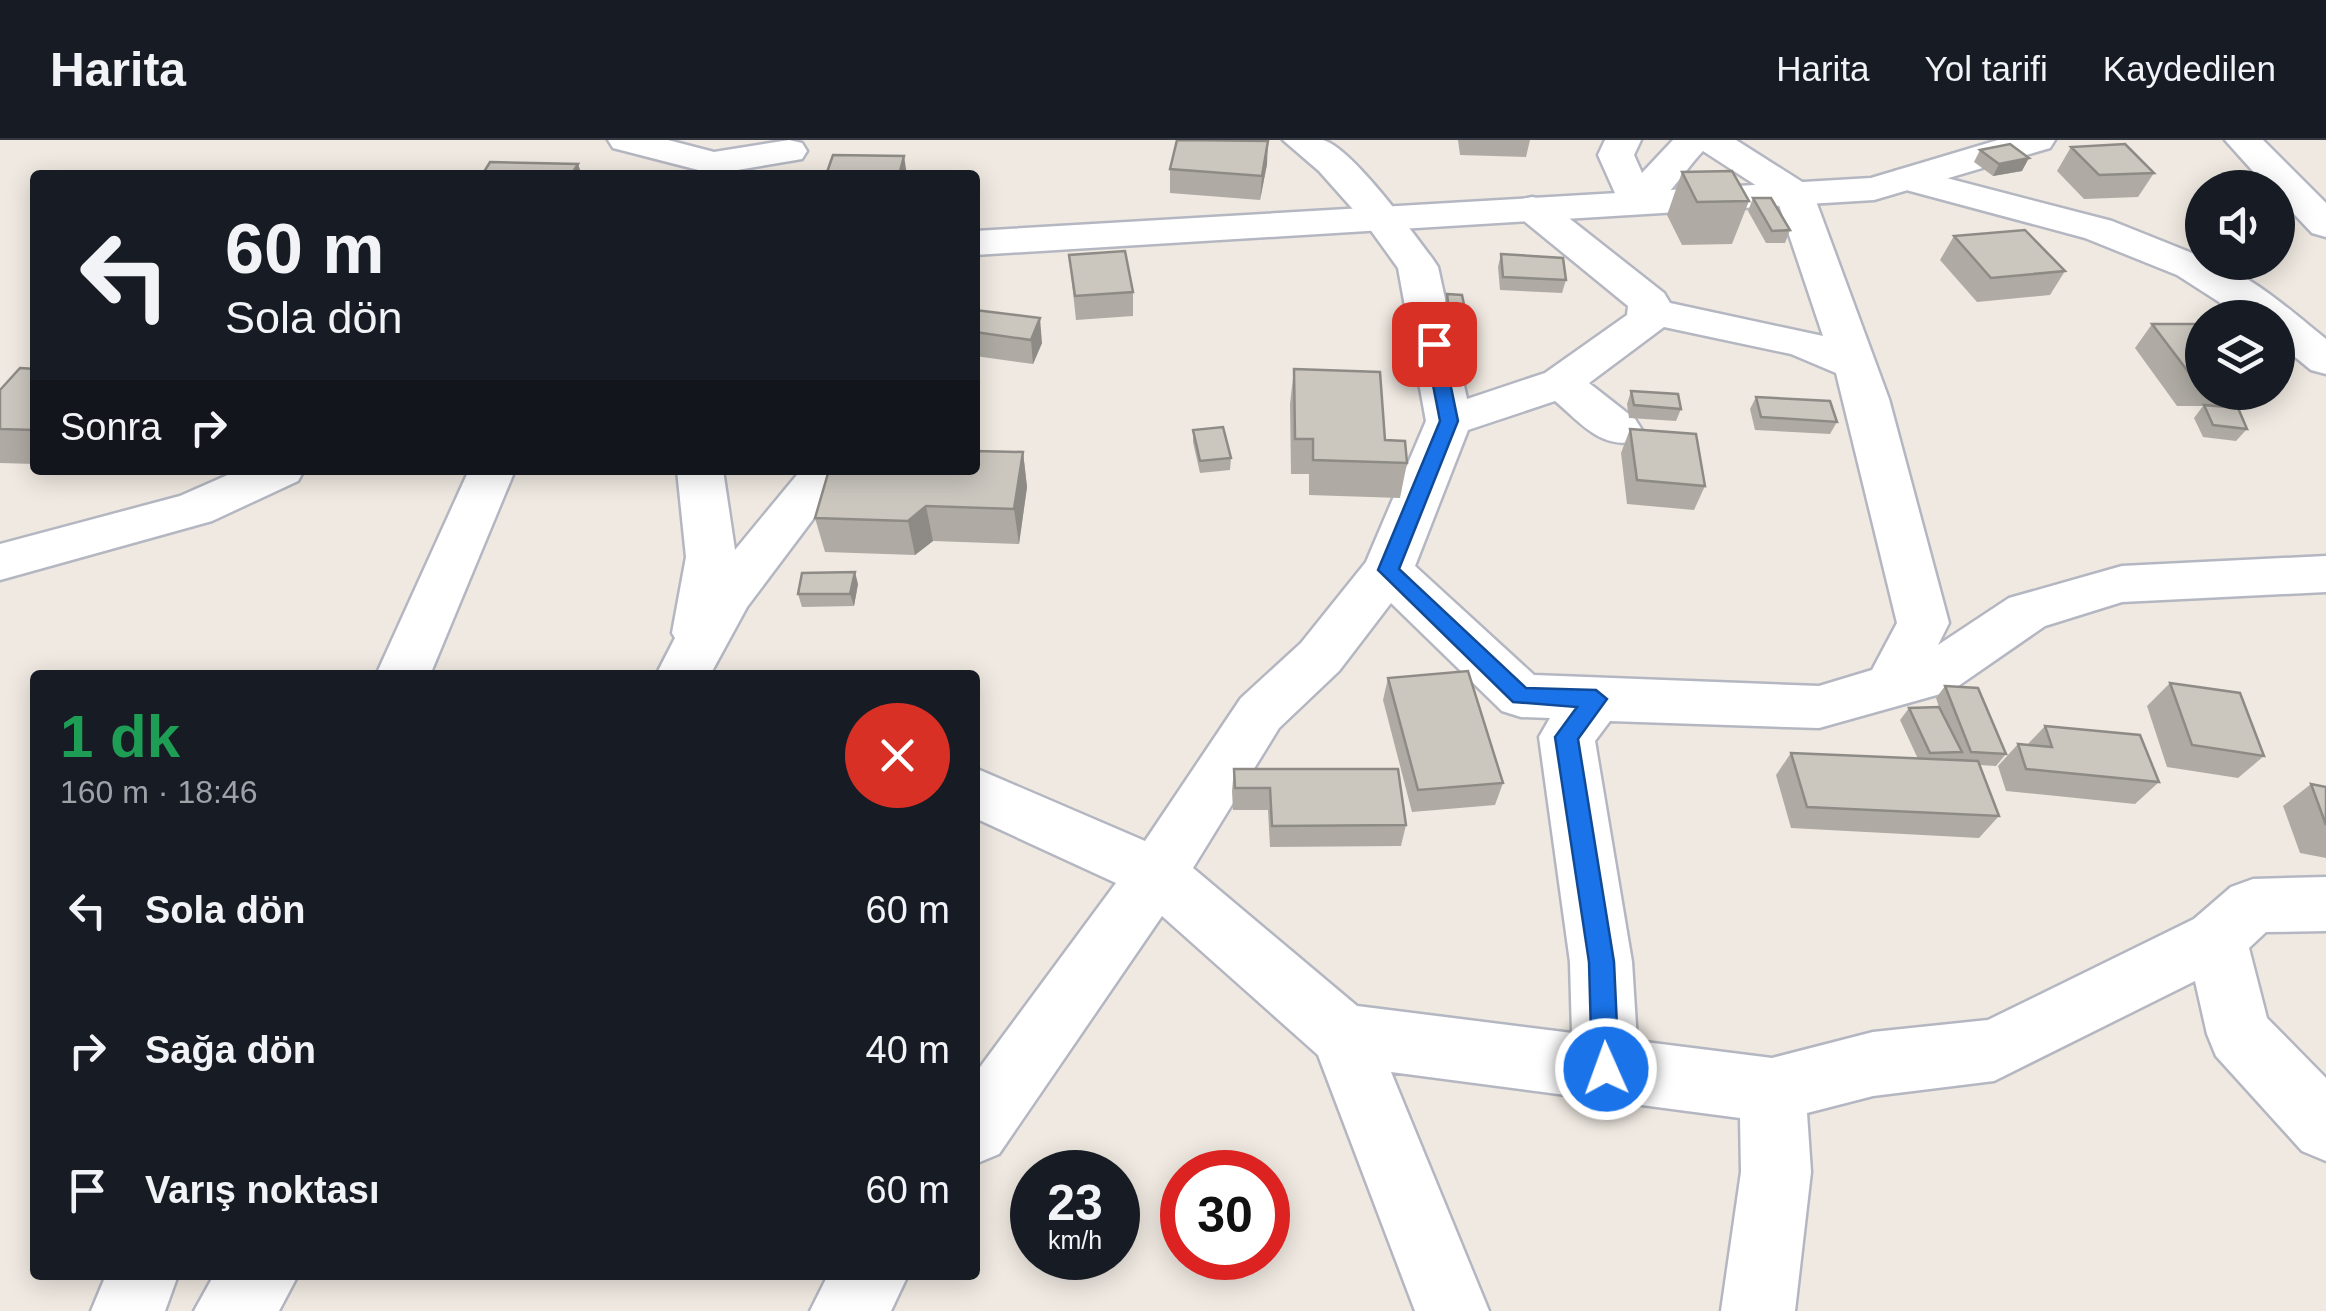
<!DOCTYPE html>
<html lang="tr">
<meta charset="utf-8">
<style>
body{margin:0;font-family:Helvetica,sans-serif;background:#242831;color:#f1f3f6;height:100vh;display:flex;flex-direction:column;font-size:38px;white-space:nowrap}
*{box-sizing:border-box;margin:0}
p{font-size:32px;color:#9ea1a6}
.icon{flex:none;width:55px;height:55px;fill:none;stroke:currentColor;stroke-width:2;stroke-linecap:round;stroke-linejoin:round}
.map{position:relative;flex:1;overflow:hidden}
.side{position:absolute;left:30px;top:530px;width:950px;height:610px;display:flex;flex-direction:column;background:#171b24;border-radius:10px;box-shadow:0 5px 25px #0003}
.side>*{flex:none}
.banner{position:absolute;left:30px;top:30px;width:950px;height:305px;border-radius:10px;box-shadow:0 5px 25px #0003;background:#171b24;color:#f1f3f6;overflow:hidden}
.buttons{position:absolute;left:2185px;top:30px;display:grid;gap:20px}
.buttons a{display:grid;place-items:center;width:110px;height:110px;border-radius:50%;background:#171b24;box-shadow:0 5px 25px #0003;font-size:50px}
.speed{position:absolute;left:1010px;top:1010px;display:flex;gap:20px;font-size:50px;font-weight:700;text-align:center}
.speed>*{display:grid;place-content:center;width:130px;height:130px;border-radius:50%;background:#171b24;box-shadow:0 5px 25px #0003;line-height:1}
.speed small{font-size:25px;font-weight:400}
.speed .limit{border:15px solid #d22;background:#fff;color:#111}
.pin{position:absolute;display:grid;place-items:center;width:85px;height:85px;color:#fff;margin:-42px;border-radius:20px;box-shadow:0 5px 15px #0006}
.me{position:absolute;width:110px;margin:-55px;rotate:358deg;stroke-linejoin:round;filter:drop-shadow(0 0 8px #0008)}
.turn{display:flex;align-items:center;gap:35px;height:210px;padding:0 30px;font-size:45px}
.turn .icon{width:130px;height:130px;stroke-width:2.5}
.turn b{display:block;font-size:70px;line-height:85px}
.then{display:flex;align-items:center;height:95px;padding:0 30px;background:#0003;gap:20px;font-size:38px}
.round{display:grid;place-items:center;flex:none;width:105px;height:105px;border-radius:52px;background:#242831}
.summary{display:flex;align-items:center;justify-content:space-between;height:170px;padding:0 30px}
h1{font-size:60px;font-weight:600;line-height:75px;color:#1e9e55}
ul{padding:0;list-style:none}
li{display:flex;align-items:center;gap:30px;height:140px;padding:0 30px}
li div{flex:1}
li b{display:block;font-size:38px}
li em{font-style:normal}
header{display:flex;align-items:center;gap:60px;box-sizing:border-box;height:140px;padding:0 50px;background:#171b24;border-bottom:2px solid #363941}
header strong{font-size:48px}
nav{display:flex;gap:55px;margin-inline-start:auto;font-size:35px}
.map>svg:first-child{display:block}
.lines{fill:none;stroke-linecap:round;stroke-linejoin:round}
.street-casing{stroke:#b4b7c1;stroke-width:5}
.secondary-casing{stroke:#b4b7c1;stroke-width:5}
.street{fill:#fff;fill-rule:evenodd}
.secondary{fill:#fff;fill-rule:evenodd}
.wall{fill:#afaba4}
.shaded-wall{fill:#8e8b86}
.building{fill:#cbc7bf;stroke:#8e8b86;stroke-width:2.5}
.route{fill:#1a73e8;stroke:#114b97;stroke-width:2.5}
</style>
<header>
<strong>Harita</strong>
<nav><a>Harita</a><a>Yol tarifi</a><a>Kaydedilen</a></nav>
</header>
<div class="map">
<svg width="2326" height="1171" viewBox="0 0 2326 1171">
<rect width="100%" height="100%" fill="#efe9e1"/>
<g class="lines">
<!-- street casing -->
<g class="street-casing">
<g id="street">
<path d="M608,0H668L714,12L789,0L802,3L807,11L802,19L714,34L613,8Z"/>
<path d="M1283,0C1295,0 1312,0 1323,0C1352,8 1413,93 1432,118L1438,127L1467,259L1545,233L1627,175L1628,166L1518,76L1513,68L1518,60L1532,57L1546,60L1664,153L1670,163L1823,196L1777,59L1703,11C1680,34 1659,80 1623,71L1598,15L1605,0H1641L1634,15L1642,33L1673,0H1736L1807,45L1813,53L1889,259L1949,483L1938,505L2009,458L2122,426L2326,416V452L2122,462L2045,486L1951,551L1819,588L1610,581L1595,601L1632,822L1637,901L1772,918L1873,892L1988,880L2194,779L2231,747L2253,739L2326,737V791L2266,792L2249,808L2267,878L2326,938V1021L2302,1011L2216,916L2207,894L2195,841L1994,941L1873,956L1807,973L1811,1032L1795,1171H1721L1741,1032L1740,978L1391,932L1489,1171H1415L1318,915L1162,776L999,1014L975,1024V934L1116,743L975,678V628L1145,701L1241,558L1301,503L1366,422L1426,281L1398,128L1367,85L1319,31ZM1664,187L1791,214L1836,233L1897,483L1872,530L1819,546L1534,535L1415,426L1468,290L1555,261C1579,281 1601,310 1635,301L1642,290L1635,279L1589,243ZM1391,463L1502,571L1521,577L1550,578L1539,597L1570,822L1572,893L1357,866L1193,728L1279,588L1339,531Z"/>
<path d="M2225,0H2263L2326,63V97L2312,93L2278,57V48H2268Z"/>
<path d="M1908,28L2112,81L2202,117V122C2238,122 2298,177 2326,199V234L2311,230L2278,203V178H2244L2177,135L2085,98L1895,47L1889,39L1895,31Z"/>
<path d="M469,330H515L430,535H376Z"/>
<path d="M677,330H723L735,410L801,330H850L747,467L710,535H656L675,498L672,493L686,417Z"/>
<path d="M106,1135H178L165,1171H91Z"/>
<path d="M214,1135H298L279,1171H194Z"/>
<path d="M828,1135H908L891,1171H810Z"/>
</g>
</g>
<!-- secondary casing -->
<g class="secondary-casing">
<g id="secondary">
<path d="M1998,0H2055L2050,8L1874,60L975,115V91L1871,38Z"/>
<path d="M239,330H304L298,341L212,381L0,440V404L180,356Z"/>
</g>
</g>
<!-- street -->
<use href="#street" class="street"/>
<!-- secondary -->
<use href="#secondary" class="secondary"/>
</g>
<!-- wall -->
<g class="wall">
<path d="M1458,0H1530L1526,17L1460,15Z"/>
<path d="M2071,7L2154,33L2138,57L2084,59L2057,31Z"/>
<path d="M1980,10L2022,31L1993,36L1974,22Z"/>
<path d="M1267,24L1260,60L1170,53V29Z"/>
<path d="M1682,32L1749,61L1732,104L1682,105L1667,75Z"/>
<path d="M1753,58L1790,90L1785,103H1766L1748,71Z"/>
<path d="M1954,96L2065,131L2050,155L1977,162L1940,120Z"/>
<path d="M1501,114L1566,140L1562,153L1500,150L1498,127Z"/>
<path d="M1069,115L1133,152V176L1076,180Z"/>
<path d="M1447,154L1467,179L1464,192L1448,191L1444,167Z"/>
<path d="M975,170L1042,203L1033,224L975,216Z"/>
<path d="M2152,184H2202V252H2248L2236,266H2217L2247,289L2236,301L2203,297L2194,278L2203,266H2177L2135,208Z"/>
<path d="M35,229V324L0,323V250Z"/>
<path d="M1294,229L1385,300L1407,323L1400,358L1309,355V334H1291L1290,264Z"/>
<path d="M1631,251L1681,269L1676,281L1629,278L1627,264Z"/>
<path d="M1756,257L1837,282L1830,294L1755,290L1750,269Z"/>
<path d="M1630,289L1705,346L1694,370L1627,364L1621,313Z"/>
<path d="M1193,290L1231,318L1230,330L1200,333L1193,302Z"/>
<path d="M1023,312L1027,347L1019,404L933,401L915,415L825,412L815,378Z"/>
<path d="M858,444L854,466L802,467L798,454Z"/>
<path d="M1388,538L1503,643L1495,665L1412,672L1383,560Z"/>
<path d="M2170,543L2264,616L2238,638L2167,627L2147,566Z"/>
<path d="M1945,546L2006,614L1996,626L1979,625L1999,676L1979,698L1791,688L1776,635L1791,613L1918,619L1900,580L1909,568L1939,567L1936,558Z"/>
<path d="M2045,586L2159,642L2135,664L2006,651L1998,626L2018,604L2027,605Z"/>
<path d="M1234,629L1406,685L1401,706L1270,707L1268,670H1233L1232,651Z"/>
<path d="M2311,644L2326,647V718L2300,713L2283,666Z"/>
</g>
<!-- shaded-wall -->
<g class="shaded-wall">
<path d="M1268,1L1267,24L1260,60L1262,36Z"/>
<path d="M904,16L907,35H899Z"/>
<path d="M2029,18L2022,31L1993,36L1999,24Z"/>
<path d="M578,24L582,35H571Z"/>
<path d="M1040,178L1042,203L1033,224L1031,200Z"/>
<path d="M1023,312L1027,347L1019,404L1014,369Z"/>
<path d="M926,366L933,401L915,415L908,381Z"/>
<path d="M855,432L858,444L854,466L850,454Z"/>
</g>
<!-- building -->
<g class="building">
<path d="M1177,0L1268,1L1262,36L1170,29Z"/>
<path d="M2010,4L2029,18L1999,24L1980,10Z"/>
<path d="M2125,4L2154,33L2099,35L2071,7Z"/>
<path d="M833,15L904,16L899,35H826Z"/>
<path d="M490,22L578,24L571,35H482Z"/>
<path d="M1732,31L1749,61L1697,62L1682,32Z"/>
<path d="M1753,58H1771L1790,90L1772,91Z"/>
<path d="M2025,90L2065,131L1991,138L1954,96Z"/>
<path d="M1125,111L1133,152L1075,156L1069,115Z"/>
<path d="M1501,114L1563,118L1566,140L1503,137Z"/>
<path d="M1447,154L1462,155L1467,179L1450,178Z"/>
<path d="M975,170L1040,178L1031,200L975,192Z"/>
<path d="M2152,184H2202V242H2196Z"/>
<path d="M20,228L35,229V290L0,289V250Z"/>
<path d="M1294,229L1380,232L1385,300L1405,301L1407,323L1313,320V299H1295Z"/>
<path d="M1631,251L1678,254L1681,269L1634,265Z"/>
<path d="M1756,257L1830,261L1837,282L1761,277Z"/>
<path d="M2204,265L2238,268L2247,289L2213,285Z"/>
<path d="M1223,287L1231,318L1200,321L1193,290Z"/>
<path d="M1630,289L1696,294L1705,346L1637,340Z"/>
<path d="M975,311L1023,312L1014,369L926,366L908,381L815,378L829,330H975Z"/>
<path d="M855,432L850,454H798L802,433Z"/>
<path d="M1468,531L1503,643L1418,650L1388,538Z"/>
<path d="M2170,543L2240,553L2264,616L2192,605Z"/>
<path d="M1945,546L1978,548L2006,614L1971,612Z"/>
<path d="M1939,567L1962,612L1930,613L1909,568Z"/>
<path d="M2045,586L2140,595L2159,642L2026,629L2018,604L2052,607Z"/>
<path d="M1791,613L1978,621L1999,676L1807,667Z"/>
<path d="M1234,629H1398L1406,685L1272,686L1270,648H1235Z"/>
<path d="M2311,644L2326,647V685Z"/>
</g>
<!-- route -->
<path class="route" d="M1434,199L1442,204L1458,281L1399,429L1526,548L1596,550L1607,559L1578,599L1614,822L1619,929L1615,938L1606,942L1596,938L1592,929L1589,822L1555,597L1577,567L1513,562L1378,430L1440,281L1425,204Z"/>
</svg>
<div class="buttons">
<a><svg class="icon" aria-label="sound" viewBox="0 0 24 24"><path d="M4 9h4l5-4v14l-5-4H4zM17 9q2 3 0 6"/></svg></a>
<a><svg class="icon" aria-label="layers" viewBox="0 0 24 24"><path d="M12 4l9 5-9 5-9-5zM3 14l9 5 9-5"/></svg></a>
</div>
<div class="speed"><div>23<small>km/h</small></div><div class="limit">30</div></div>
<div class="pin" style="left:1434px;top:204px;background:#d93025"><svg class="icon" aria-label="arrive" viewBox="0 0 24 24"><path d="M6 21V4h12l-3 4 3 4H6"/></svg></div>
<svg class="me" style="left:1606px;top:929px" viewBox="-20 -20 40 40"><circle r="17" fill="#1a73e8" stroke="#fff" stroke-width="3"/><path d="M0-11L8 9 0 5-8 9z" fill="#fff"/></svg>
<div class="banner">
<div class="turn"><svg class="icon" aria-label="left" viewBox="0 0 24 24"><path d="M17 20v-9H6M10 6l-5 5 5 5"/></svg><div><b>60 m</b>Sola dön</div></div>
<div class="then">Sonra<svg class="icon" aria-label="right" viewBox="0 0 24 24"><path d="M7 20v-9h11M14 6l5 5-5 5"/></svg></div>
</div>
<section class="side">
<div class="summary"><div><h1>1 dk</h1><p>160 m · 18:46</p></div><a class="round" style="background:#d93025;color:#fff"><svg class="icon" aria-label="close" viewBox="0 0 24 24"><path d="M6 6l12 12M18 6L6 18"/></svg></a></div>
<ul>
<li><svg class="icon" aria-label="left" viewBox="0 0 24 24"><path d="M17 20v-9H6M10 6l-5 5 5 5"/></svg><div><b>Sola dön</b></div><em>60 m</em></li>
<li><svg class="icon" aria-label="right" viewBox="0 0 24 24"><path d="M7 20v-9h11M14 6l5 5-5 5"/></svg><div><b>Sağa dön</b></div><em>40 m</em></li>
<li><svg class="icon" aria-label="arrive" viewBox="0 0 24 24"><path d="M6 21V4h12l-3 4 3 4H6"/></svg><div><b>Varış noktası</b></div><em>60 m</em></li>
</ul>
</section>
</div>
